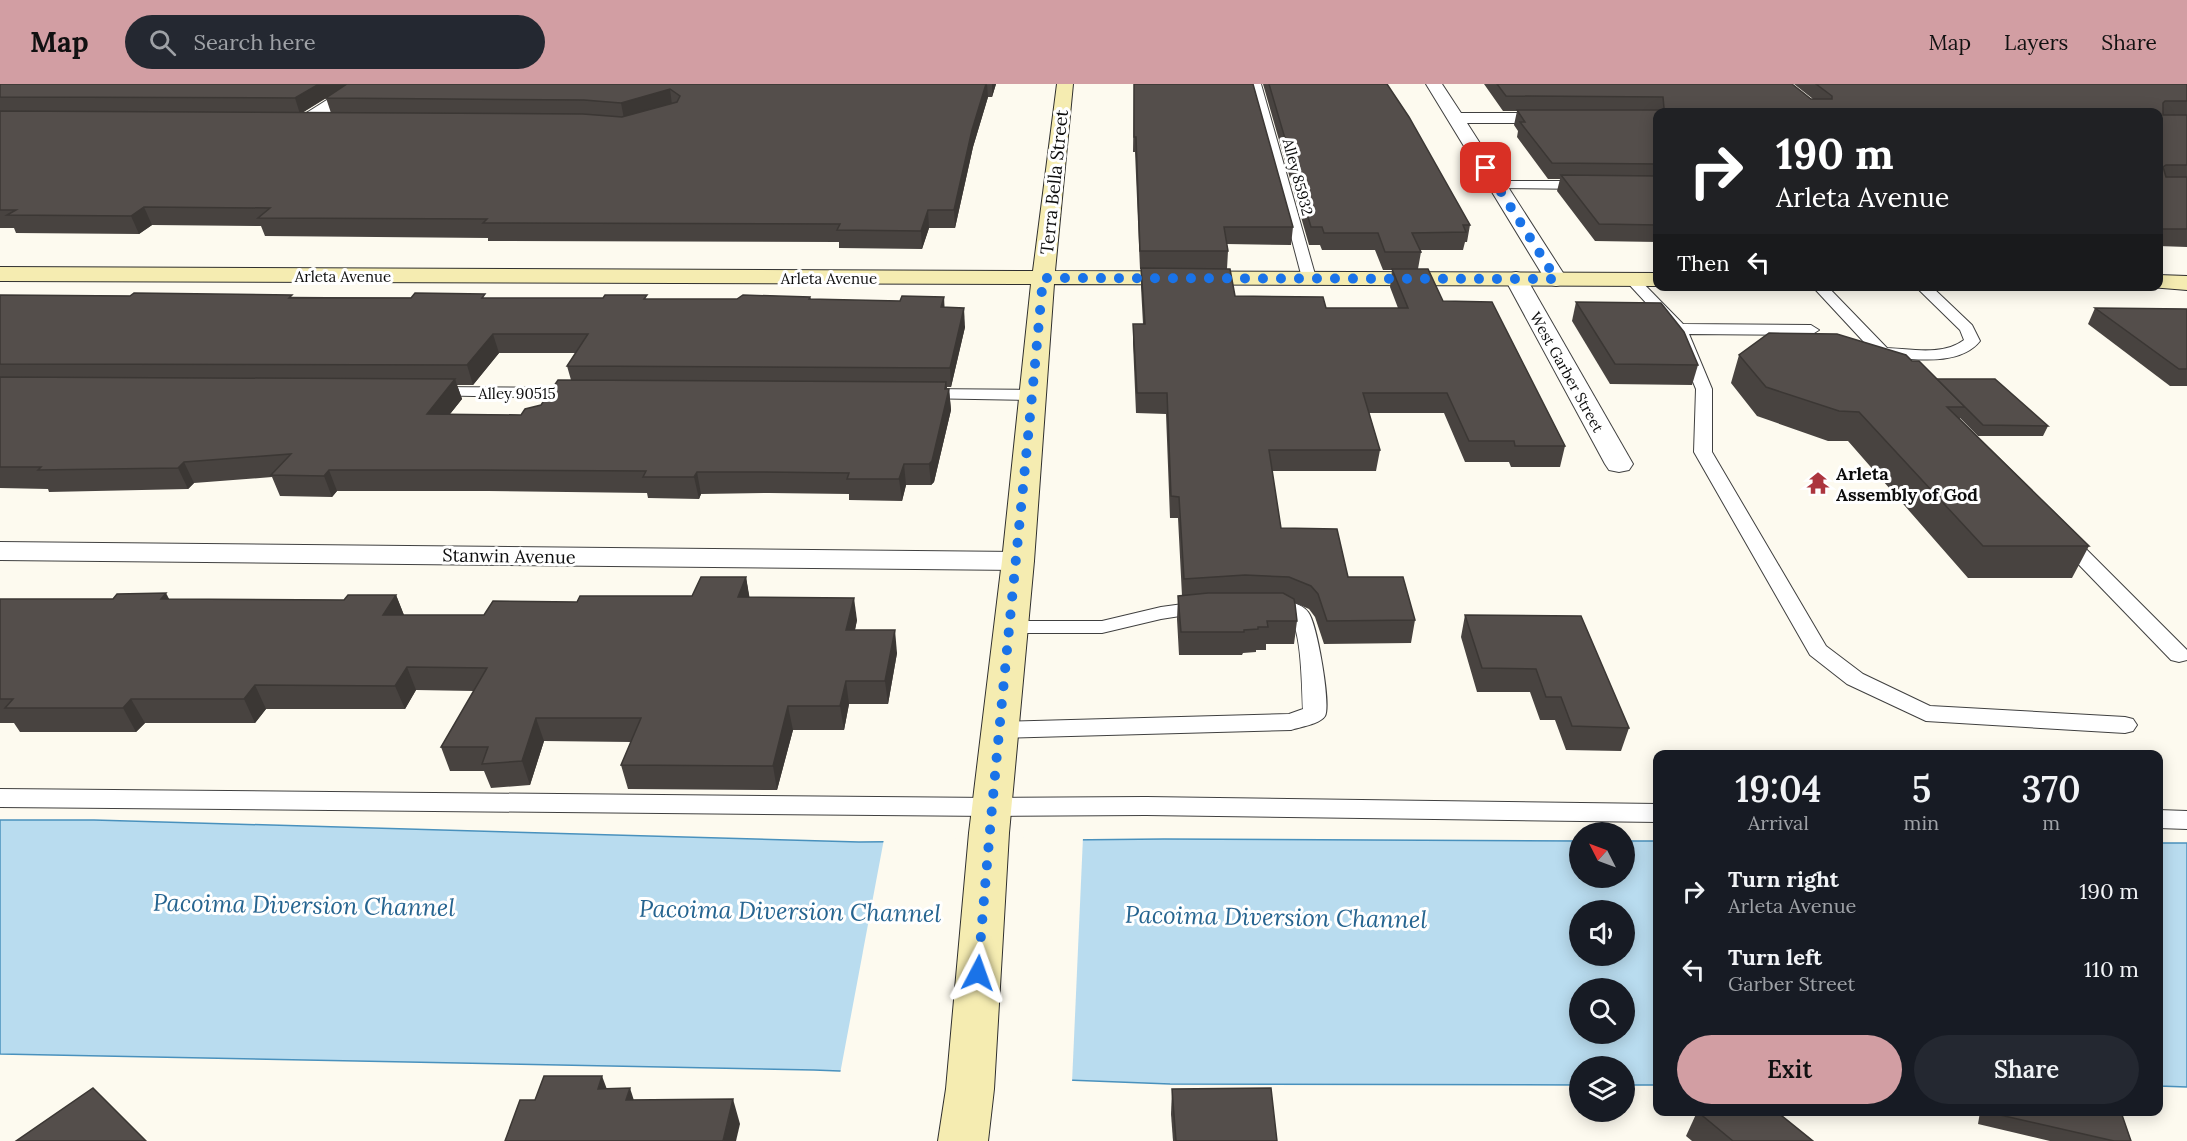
<!DOCTYPE html>
<style>
body{margin:0;font-family:Lora,serif;background:#242831;color:#f1f3f6;height:100vh;display:flex;flex-direction:column;font-size:22px;white-space:nowrap}
*{box-sizing:border-box;margin:0}
p{font-size:20px;color:#9ea1a6}
.icon{flex:none;width:33px;height:33px;fill:none;stroke:currentColor;stroke-width:2;stroke-linecap:round;stroke-linejoin:round}
.map{position:relative;flex:1;overflow:hidden}
.panel{position:absolute;left:1653px;top:666px;width:510px;height:366px;display:flex;flex-direction:column;background:#171b24;border-radius:12px;box-shadow:0 3px 15px #0003}
.panel>*{flex:none}
.hud{position:absolute;left:1653px;top:24px;width:510px;height:183px;border-radius:12px;box-shadow:0 3px 15px #0003;background:#202124;color:#fff;overflow:hidden}
.needle{width:39px;rotate:312deg}
.buttons{position:absolute;left:1569px;top:738px;display:grid;gap:12px}
.buttons a{display:grid;place-items:center;width:66px;height:66px;border-radius:50%;background:#171b24;box-shadow:0 3px 15px #0003;font-size:30px}
.pin{position:absolute;display:grid;place-items:center;width:51px;height:51px;color:#fff;margin:-26px;border-radius:12px;box-shadow:0 3px 9px #0006}
.me{position:absolute;width:66px;margin:-33px;rotate:4deg;stroke-linejoin:round;filter:drop-shadow(0 0 4px #0008)}
.turn{display:flex;align-items:center;gap:21px;height:126px;padding:0 24px;font-size:27px}
.turn .icon{width:78px;height:78px;stroke-width:2.5}
.turn b{display:block;font-size:42px;line-height:51px}
.then{display:flex;align-items:center;height:57px;padding:0 24px;background:#0003;gap:12px;font-size:22px}
.eta{display:flex;justify-content:space-evenly;align-items:center;height:102px;text-align:center}
.eta b{font-size:36px;font-weight:600;line-height:42px}
.primary-button{display:flex;gap:12px;margin-top:auto;padding:12px 24px}
.primary-button a{flex:1;height:69px;border-radius:36px;background:#d29ea3;color:#111;font-size:24px;font-weight:600;line-height:69px;text-align:center}
.primary-button a+a{background:#242831;color:#f1f3f6}
ul{padding:0;list-style:none}
li{display:flex;align-items:center;gap:18px;height:78px;padding:0 24px}
li div{flex:1}
li b{display:block;font-size:22px}
li em{font-style:normal}
header{display:flex;align-items:center;gap:36px;box-sizing:border-box;height:84px;padding:0 30px;background:#d29ea3;color:#111}
header strong{font-size:28px}
nav{display:flex;gap:33px;margin-inline-start:auto;font-size:21px}
.search{width:420px;height:54px;background:#242831;display:flex;align-items:center;gap:15px;box-sizing:border-box;padding:0 21px;border-radius:33px;color:#9ea1a6;font-size:22px}
.map>svg:first-child{display:block}
.water{fill:#b9dcef;stroke:#4991bd;stroke-width:1.5;fill-rule:evenodd}
.pier{fill:#fdfaef}
.lines{fill:none;stroke-linecap:round;stroke-linejoin:round}
.service-casing{stroke:#404040;stroke-width:2}
.minor-casing{stroke:#404040;stroke-width:2}
.secondary-casing{stroke:#2f2f2f;stroke-width:2}
.service{fill:#fff;fill-rule:evenodd}
.minor{fill:#fff;fill-rule:evenodd}
.secondary{fill:#f5ecb1;fill-rule:evenodd}
.wall{fill:#484340;fill-rule:evenodd}
.shaded-wall{fill:#3b3734}
.building{fill:#544e4b;stroke:#3b3734;stroke-width:1.5}
.route{stroke:#1a73e8;stroke-width:10;stroke-dasharray:0 18}
.labels{text-anchor:middle;dominant-baseline:central;stroke-width:6;stroke-linejoin:round;paint-order:stroke}
.far-street-label{font-size:15px;fill:#0d0d0d;stroke:#fff}
.street-label{font-size:18px;fill:#0d0d0d;stroke:#fff}
.poi-label{font-size:18px;font-weight:bold;fill:#0d0d0d;stroke:#fff;text-anchor:start}
.near-water-label{font-size:24px;font-style:italic;fill:#256490;stroke:#fff}
</style>
<header>
<strong>Map</strong>
<div class="search"><svg class="icon" aria-label="search" viewBox="0 0 24 24"><circle cx="10" cy="10" r="6"/><path d="M15 15l6 6"/></svg>Search here</div>
<nav><a>Map</a><a>Layers</a><a>Share</a></nav>
</header>
<div class="map">
<svg width="2187" height="1057" viewBox="0 0 2187 1057">
<rect width="100%" height="100%" fill="#fdfaef"/>
<!-- water -->
<g class="water">
<path d="M0,736H94L859,758L1164,755L1579,757L1580,794H1624L1625,757H1657V1001H1625L1624,982H1580L1579,1001L1170,1000L814,986L0,970ZM1580,826H1624V872H1580ZM1580,904H1624V950H1580Z"/>
<path d="M2158,759H2187V1003L2159,1002Z"/>
</g>
<!-- pier -->
<path class="pier" d="M1083,753L1072,999L840,990L884,755Z"/>
<g class="lines">
<!-- service casing -->
<g class="service-casing">
<g id="service">
<path d="M1251,0H1261L1316,194L1314,197H1304L1302,194Z"/>
<path d="M1497,97H1586L1592,101L1586,105L1493,104V98Z"/>
<path d="M1632,192L1637,193L1683,240L1811,241L1819,246L1811,251L1689,250L1712,305V368L1826,562L1863,590L1930,622L2125,633L2133,635L2137,641L2133,647L2125,649L1926,637L1847,600L1810,571L1694,368L1696,305L1672,247L1625,196Z"/>
<path d="M1812,202H1827L1887,264C1911,265 1943,272 1964,256L1960,246L1915,202H1931L1972,241L1980,257C1962,280 1923,276 1896,274L1903,282L1901,285H1889Z"/>
<path d="M431,303L577,304L585,309L577,314L425,311L423,308L425,305Z"/>
<path d="M923,305L1033,306L1041,311L1033,316L917,314L915,310L917,306Z"/>
<path d="M2064,448L2071,450L2187,566V576L2179,578L2171,576L2057,458L2054,454L2057,450Z"/>
<path d="M1205,517L1212,519L1215,523L1212,527L1161,535L1102,549H1011L1003,548L1000,543L1003,538L1011,537H1102L1161,523Z"/>
<path d="M1269,517C1282,517 1300,517 1308,528C1317,539 1331,621 1325,632C1320,640 1300,643 1291,646L1001,654L993,652L989,646L993,640L1001,638L1289,630L1303,625C1302,607 1302,543 1289,533C1282,527 1270,530 1262,527L1259,523L1262,519Z"/>
<path d="M0,705L992,714L1146,713L1658,720V738L1146,731L992,732L0,723Z"/>
<path d="M2158,726L2187,727V745L2158,744Z"/>
</g>
</g>
<!-- minor casing -->
<g class="minor-casing">
<g id="minor">
<path d="M352,0H371L312,41H300L297,37L300,33Z"/>
<path d="M1426,0H1442L1461,29H1560L1566,30L1569,34L1566,38L1560,39H1467L1567,195L1564,200L1556,202L1548,200L1545,195Z"/>
<path d="M1516,188L1524,190L1527,195L1633,380L1629,386L1619,388L1609,386L1605,380L1505,195L1508,190Z"/>
<path d="M0,458L1018,468L1029,470L1034,477L1029,484L1018,486L0,476Z"/>
</g>
</g>
<!-- secondary casing -->
<g class="secondary-casing">
<g id="secondary">
<path d="M1057,0H1073L1055,187L1658,189L1659,202L1054,200L1034,477L1009,749L994,1005L988,1057H938L946,1005L969,749L1002,477L1031,200L0,197V183L1033,187Z"/>
<path d="M2158,191L2187,192V206L2150,203L2158,202Z"/>
</g>
</g>
<!-- service -->
<use href="#service" class="service"/>
<!-- minor -->
<use href="#minor" class="minor"/>
<!-- secondary -->
<use href="#secondary" class="secondary"/>
</g>
<!-- wall -->
<g class="wall">
<path d="M0,0H996L992,13H988L973,63L955,144H929L922,165L839,164V158L488,157V154L265,152L261,142L152,141L139,150L16,149L14,144H0ZM333,10L326,14L331,29H302Z"/>
<path d="M1134,0L1293,143L1291,161L1226,160L1228,167L1227,185L1235,212L1326,224H1398L1390,203L1392,186H1383L1375,166H1322L1320,161H1309L1263,0H1387L1470,141L1467,158H1465L1463,166H1420L1421,168L1418,185L1443,217L1565,362L1560,383H1511L1509,378H1465L1444,329H1369L1380,366L1376,387H1272L1281,444L1348,493L1415,536L1411,559L1324,560L1315,533L1309,525L1295,519L1297,537L1294,560H1266V566H1256V568L1243,569L1242,571H1179L1177,535L1178,512H1182L1178,434H1170L1166,330L1136,329L1133,259V240H1143L1141,203V185H1140L1135,68H1133Z"/>
<path d="M1484,0H1792L1811,15H1813L1794,0H2187V163L2158,162V28H1658V158L1595,157L1557,107L1560,95H1548L1517,53L1518,47L1514,41L1517,27H1503Z"/>
<path d="M0,211L648,215H737L810,213L811,215L945,223L965,243L951,303H947V305H949L951,326L934,398L931,401H906L902,417L849,416V410L769,409L701,410L699,415L648,414L647,409L488,407H337L332,413L280,412L272,393L194,399L188,405L49,408L48,405L0,404ZM499,269H576L567,282L571,296L541,321L521,331L450,330L462,315L457,301H473Z"/>
<path d="M1576,218L1698,281L1692,301L1610,300L1572,237Z"/>
<path d="M2095,224L2187,225V302H2170L2088,240Z"/>
<path d="M1739,271L1912,277L1937,295L2048,342L2043,352H1978L1960,334V335L2089,462L2072,494H1968L1848,357H1828L1757,332L1731,299Z"/>
<path d="M746,493L749,513L857,536L855,546L897,569L888,620H849L844,646H793L777,706L628,705L621,681L631,658L544,657L530,701L491,704L484,687H450L441,663L474,607L416,606L405,625H266L255,639H145L136,648H20L14,639H0V515L344,516L396,511L404,531H484L577,518L692,512Z"/>
<path d="M1465,531L1629,644L1621,667L1566,666L1555,636H1540L1530,608H1477L1461,553Z"/>
<path d="M1172,1005L1277,1057H1173L1171,1030Z"/>
<path d="M1697,1028L1813,1057H1692L1686,1052Z"/>
<path d="M1980,1028H2121L2131,1057H2050L1978,1040Z"/>
</g>
<!-- shaded-wall -->
<g class="shaded-wall">
<path d="M319,0H348L300,30L295,14Z"/>
<path d="M986,0H987L988,13L973,63L955,144L954,126L972,46Z"/>
<path d="M992,0H996L992,13Z"/>
<path d="M670,5L672,21L624,35L621,19Z"/>
<path d="M144,123L152,141L139,150L131,132Z"/>
<path d="M928,126L929,144L922,165L921,147Z"/>
<path d="M944,213L945,231L941,223Z"/>
<path d="M964,224L965,243L951,303L950,284Z"/>
<path d="M493,250L499,269L473,301L467,281Z"/>
<path d="M455,295L462,315L434,350L427,330Z"/>
<path d="M946,298L948,313L949,305L951,326L934,398L931,401L929,380Z"/>
<path d="M184,378L194,399L188,405L178,384Z"/>
<path d="M904,380L906,401L902,417L899,395Z"/>
<path d="M329,386L337,407L332,413L324,392Z"/>
<path d="M697,388L701,410L699,415L694,393Z"/>
<path d="M746,493L750,516L738,513Z"/>
<path d="M166,509L178,532L161,515Z"/>
<path d="M396,511L405,534L383,531Z"/>
<path d="M854,514L857,536L850,569L846,546Z"/>
<path d="M895,546L897,569L888,620L885,597Z"/>
<path d="M407,583L416,606L405,625L395,602Z"/>
<path d="M846,597L849,620L844,646L840,622Z"/>
<path d="M255,601L266,625L255,639L244,615Z"/>
<path d="M131,615L145,639L136,648L123,624Z"/>
<path d="M788,622L793,646L777,706L773,682Z"/>
<path d="M536,634L544,657L530,701L522,677Z"/>
<path d="M602,992L611,1016L598,1005Z"/>
<path d="M630,1004L638,1029L626,1016Z"/>
<path d="M733,1015L740,1040L736,1057H723Z"/>
</g>
<!-- building -->
<g class="building">
<path d="M0,0H319L295,14L0,13Z"/>
<path d="M347,0H986L972,46L954,126H928L921,147L837,146L840,140L483,139L487,135L258,134L270,124L144,123L131,132L7,131L16,126H0V27L583,30L622,33L677,18L680,12L670,5L621,19L584,16L326,14Z"/>
<path d="M1134,0H1253L1293,143H1224L1228,167H1140L1136,53H1134Z"/>
<path d="M1269,0H1387L1409,33L1470,141H1463L1466,148L1412,149L1421,168H1385L1378,149H1324L1322,143H1311Z"/>
<path d="M1497,0H1792L1811,15H1832V12L1816,0H2187V17H2165L2163,19V31H2187V81H2166L2163,83L2166,93H2187V145H2158V28H1658V80L1552,79L1520,38H1525L1517,26H1662L1664,24L1663,13L1506,12Z"/>
<path d="M1561,91L1658,92V141L1599,140Z"/>
<path d="M1141,184L1230,185L1235,212L1323,213L1326,224H1408L1392,185H1428L1443,217L1492,218L1565,362H1515L1514,357H1469L1447,309H1363L1380,366H1269L1281,444L1337,445L1348,493H1403L1415,536L1327,537L1318,510L1311,502L1289,493L1245,491L1184,495L1179,413L1171,412L1167,309H1137L1133,240H1145Z"/>
<path d="M134,209L292,211L289,214H411L415,209L485,210L482,214H603L605,211H647L644,215H737L743,211L810,213L809,215L900,217L902,212L944,213L941,223L964,224L950,284L567,282L588,250H493L467,281L0,280V211L130,212Z"/>
<path d="M1576,218L1661,219L1684,248L1698,281L1615,280Z"/>
<path d="M2095,224L2187,225V285H2179Z"/>
<path d="M1769,249L1837,250L1906,271L1912,277H1919L1965,323H1947L2089,462H1983L1859,328L1839,327L1766,303L1739,271Z"/>
<path d="M0,293L455,295L427,330L521,331L525,325L541,321L558,296L946,298L945,305H949L932,377L929,380H904L899,395H847L849,389L765,388H697L694,393H643L646,387L482,386H329L324,392L271,391L291,370L184,378L178,384L38,386L41,383H0Z"/>
<path d="M1937,295H1995L2048,342L1983,341Z"/>
<path d="M701,493H746L738,513L854,514L846,546H895L885,597H846L840,622H788L773,682L621,681L641,634H536L522,677L482,680L488,663H441L487,584L407,583L395,602L255,601L244,615H131L123,624H5L13,615H0V515H113L117,510L166,509L161,515L344,516L348,511H396L383,531H484L493,517L577,518L580,512H692Z"/>
<path d="M1208,509H1283L1294,515L1295,520L1297,537H1267L1268,543H1258V545L1244,546V548H1181L1178,512Z"/>
<path d="M1465,531L1581,532L1629,644L1572,642L1561,613H1546L1536,585L1482,584Z"/>
<path d="M544,992H602L598,1005L630,1004L626,1016L733,1015L723,1057H505L520,1016H535Z"/>
<path d="M93,1004L146,1057H16Z"/>
<path d="M1271,1004L1277,1057H1176L1172,1005Z"/>
<path d="M1698,1028H1777L1813,1057H1733Z"/>
<path d="M1987,1028H2121L2131,1057H2114Z"/>
</g>
<g class="lines">
<!-- route -->
<path class="route" d="M978,889C996,657 1022,426 1043,194L1556,195L1486,84"/>
</g>
<!-- icons -->
<defs>
<g id="temple-bare" transform="scale(1.8)"><path d="M0-6L5-2H3V0L6.5 2.5H4V6H1.5V3h-3V6H-4V2.5H-6.5L-3 0V-2H-5Z" fill="#ac353e" stroke="#fff" stroke-width="2.5" paint-order="stroke"/></g>
</defs>
<g fill-rule="evenodd">
<use href="#temple-bare" x="1818" y="399"/>
</g>
<g class="labels">
<!-- far-street labels -->
<g class="far-street-label">
<text transform="translate(1298 93) rotate(75)">Alley 85932</text>
<text x="343" y="192">Arleta Avenue</text>
<text x="829" y="194">Arleta Avenue</text>
<text transform="translate(1567 288) rotate(61)">West Garber Street</text>
<text x="517" y="309">Alley 90515</text>
</g>
<!-- street labels -->
<g class="street-label">
<text transform="translate(1054 98) rotate(-84)">Terra Bella Street</text>
<text transform="translate(509 472) rotate(1)">Stanwin Avenue</text>
</g>
<!-- poi labels -->
<g class="poi-label">
<text x="1836" y="389">Arleta<tspan x="1836" dy="21">Assembly of God</tspan></text>
</g>
<!-- near-water labels -->
<g class="near-water-label">
<text transform="translate(304 821) rotate(1)">Pacoima Diversion Channel</text>
<text transform="translate(790 827) rotate(1)">Pacoima Diversion Channel</text>
<text transform="translate(1276 833) rotate(1)">Pacoima Diversion Channel</text>
</g>
</g>
</svg>
<div class="buttons">
<a><svg class="needle" viewBox="-14 -14 28 28"><path d="M0-13l5 13h-10z" fill="#e53935"/><path d="M0 13l5-13h-10z" fill="#9ea1a6"/></svg></a>
<a><svg class="icon" aria-label="sound" viewBox="0 0 24 24"><path d="M4 9h4l5-4v14l-5-4H4zM17 9q2 3 0 6"/></svg></a>
<a><svg class="icon" aria-label="search" viewBox="0 0 24 24"><circle cx="10" cy="10" r="6"/><path d="M15 15l6 6"/></svg></a>
<a><svg class="icon" aria-label="layers" viewBox="0 0 24 24"><path d="M12 4l9 5-9 5-9-5zM3 14l9 5 9-5"/></svg></a>
</div>
<div class="pin" style="left:1486px;top:84px;background:#d93025"><svg class="icon" aria-label="arrive" viewBox="0 0 24 24"><path d="M6 21V4h12l-3 4 3 4H6"/></svg></div>
<svg class="me" style="left:978px;top:889px" viewBox="-20 -20 40 40"><path d="M0-17L14 15 0 8-14 15z" fill="#1a73e8" stroke="#fff" stroke-width="4"/></svg>
<div class="hud">
<div class="turn"><svg class="icon" aria-label="right" viewBox="0 0 24 24"><path d="M7 20v-9h11M14 6l5 5-5 5"/></svg><div><b>190 m</b>Arleta Avenue</div></div>
<div class="then">Then<svg class="icon" aria-label="left" viewBox="0 0 24 24"><path d="M17 20v-9H6M10 6l-5 5 5 5"/></svg></div>
</div>
<section class="panel">
<div class="eta">
<div><b>19:04</b><p>Arrival</p></div>
<div><b>5</b><p>min</p></div>
<div><b>370</b><p>m</p></div>
</div>
<ul>
<li><svg class="icon" aria-label="right" viewBox="0 0 24 24"><path d="M7 20v-9h11M14 6l5 5-5 5"/></svg><div><b>Turn right</b><p>Arleta Avenue</p></div><em>190 m</em></li>
<li><svg class="icon" aria-label="left" viewBox="0 0 24 24"><path d="M17 20v-9H6M10 6l-5 5 5 5"/></svg><div><b>Turn left</b><p>Garber Street</p></div><em>110 m</em></li>
</ul>
<div class="primary-button"><a>Exit</a><a>Share</a></div>
</section>
</div>
